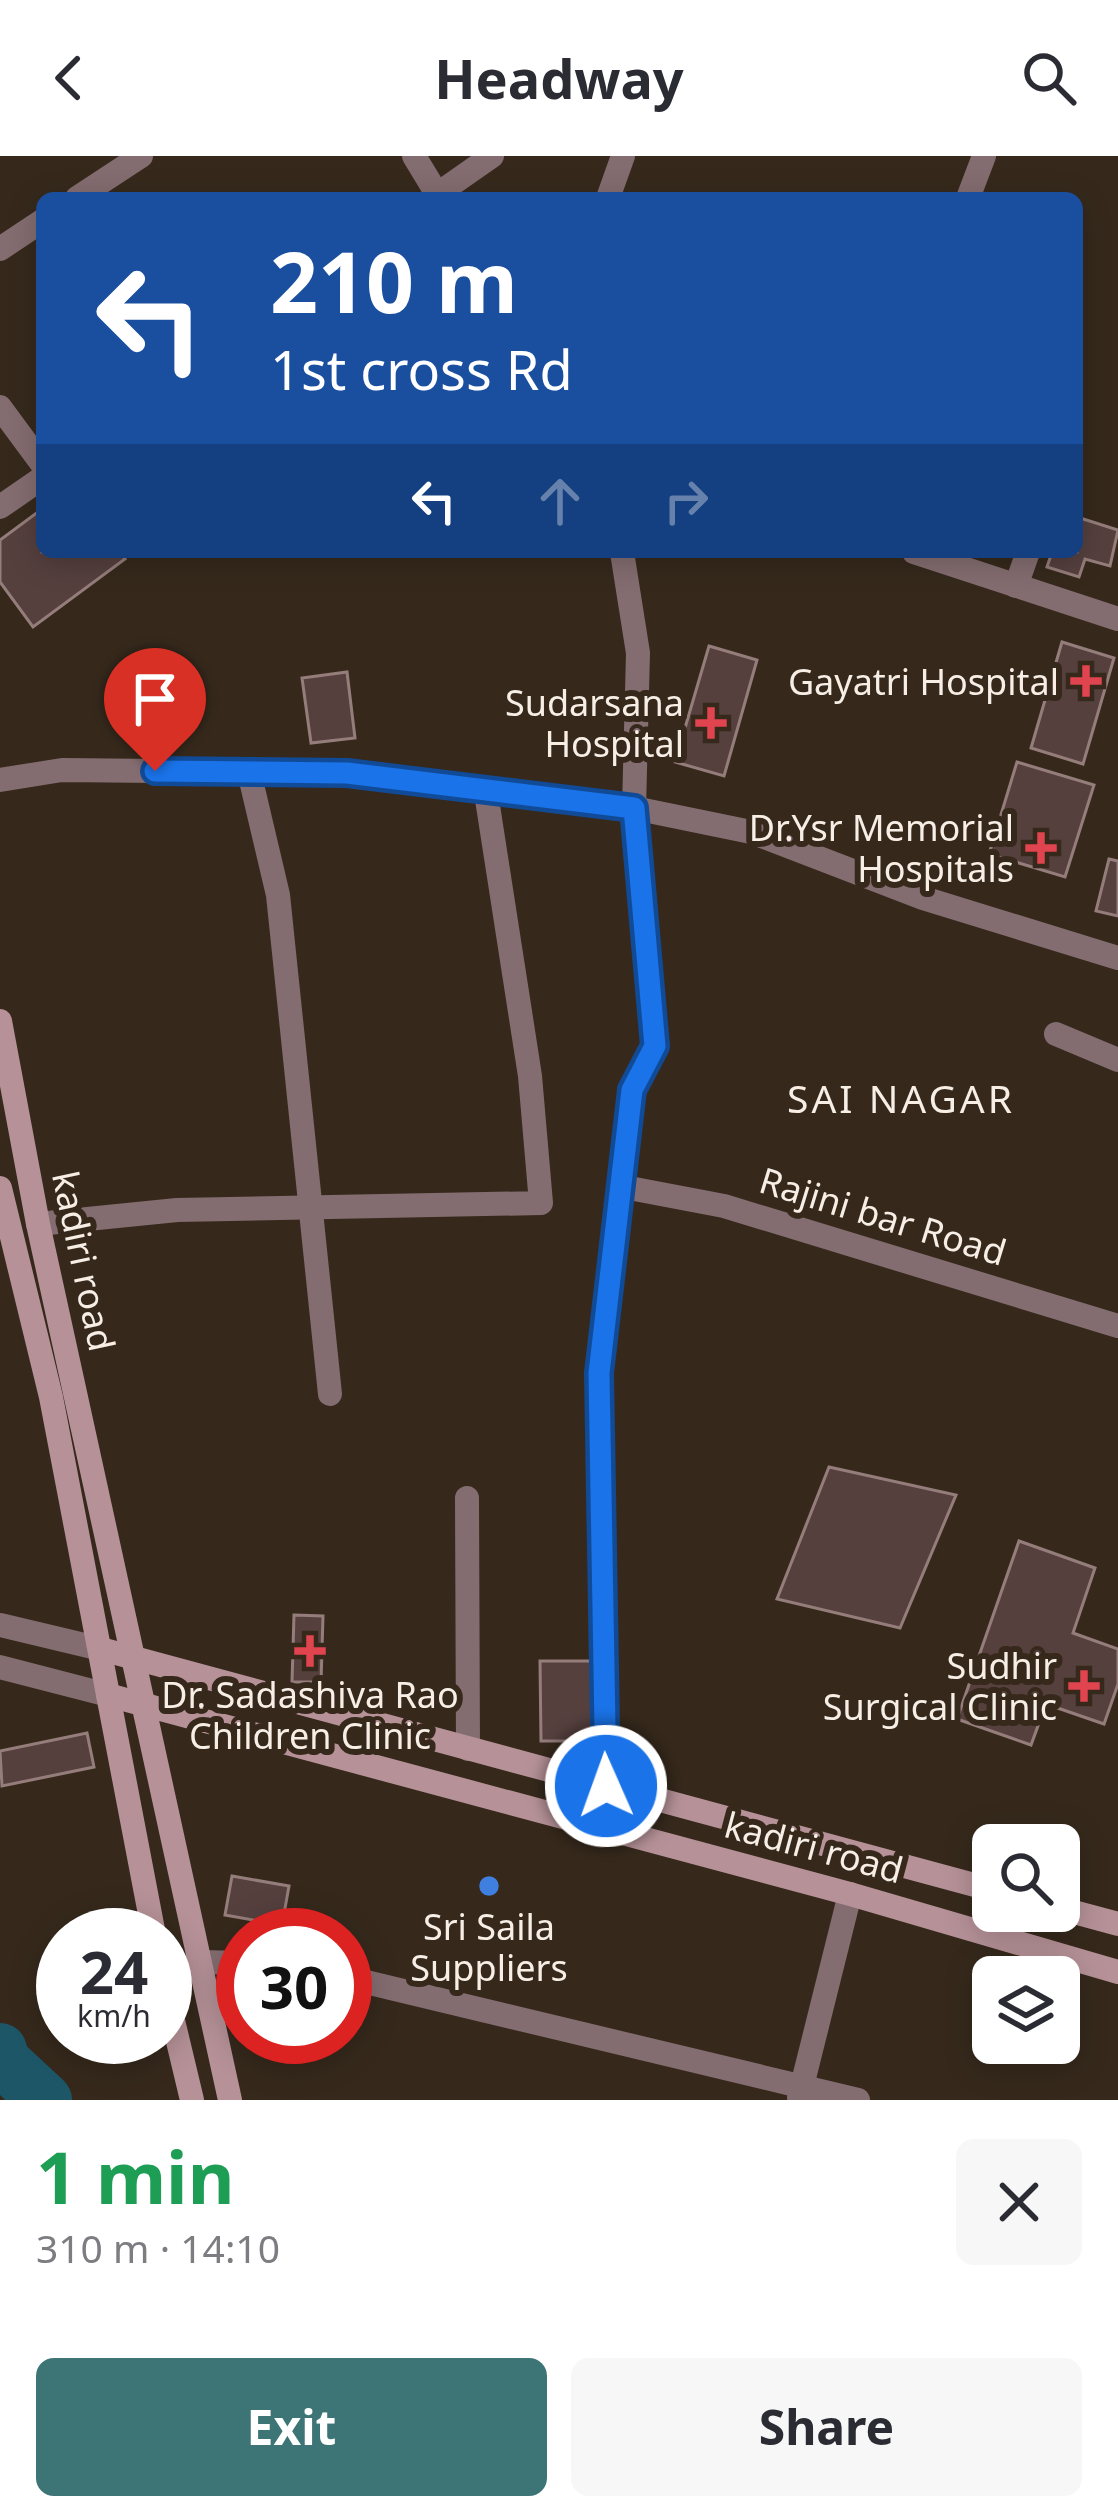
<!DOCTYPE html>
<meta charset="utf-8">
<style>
body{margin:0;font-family:"Noto Sans",sans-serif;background:#f7f7f7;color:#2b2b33;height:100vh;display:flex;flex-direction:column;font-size:45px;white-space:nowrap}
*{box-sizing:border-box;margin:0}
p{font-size:39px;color:#7c7c81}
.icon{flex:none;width:66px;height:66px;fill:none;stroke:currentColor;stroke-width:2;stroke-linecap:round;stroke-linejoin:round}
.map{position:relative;height:1944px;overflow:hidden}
.sheet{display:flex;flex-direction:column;background:#fff;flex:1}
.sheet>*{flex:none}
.banner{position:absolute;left:36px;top:36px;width:1047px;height:366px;border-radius:18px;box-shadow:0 6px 30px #0003;background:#1a4fa0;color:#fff;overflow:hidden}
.buttons{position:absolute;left:972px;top:1668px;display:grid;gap:24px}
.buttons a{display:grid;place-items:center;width:108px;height:108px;border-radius:18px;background:#fff;box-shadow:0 6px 30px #0003;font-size:60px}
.speed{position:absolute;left:36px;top:1752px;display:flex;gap:24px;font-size:60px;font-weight:700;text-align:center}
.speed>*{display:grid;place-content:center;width:156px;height:156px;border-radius:50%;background:#fff;box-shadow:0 6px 30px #0003;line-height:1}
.speed small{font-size:30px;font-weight:400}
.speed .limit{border:18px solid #d22;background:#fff;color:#111}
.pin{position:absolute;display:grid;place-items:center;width:102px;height:102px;color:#fff;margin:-123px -51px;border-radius:50% 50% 50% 0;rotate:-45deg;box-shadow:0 0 12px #0007}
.pin .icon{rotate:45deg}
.me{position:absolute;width:132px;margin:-66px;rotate:358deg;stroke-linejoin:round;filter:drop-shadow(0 0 9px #0008)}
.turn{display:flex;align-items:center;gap:42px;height:252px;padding:0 36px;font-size:54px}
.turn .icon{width:156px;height:156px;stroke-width:2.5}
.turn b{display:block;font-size:84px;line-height:102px}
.lanes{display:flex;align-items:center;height:114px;padding:0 36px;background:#0003;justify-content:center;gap:60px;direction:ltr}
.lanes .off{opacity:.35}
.round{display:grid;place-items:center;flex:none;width:126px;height:126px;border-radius:18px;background:#f7f7f7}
.summary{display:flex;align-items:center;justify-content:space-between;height:204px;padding:0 36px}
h1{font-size:72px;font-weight:700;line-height:90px;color:#1e9e55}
.button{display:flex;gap:24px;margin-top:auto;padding:24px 36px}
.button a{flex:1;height:138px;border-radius:18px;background:#3d7476;color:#fff;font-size:48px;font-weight:700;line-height:138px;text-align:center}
.button a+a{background:#f7f7f7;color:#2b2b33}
header{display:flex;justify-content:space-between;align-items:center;height:156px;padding:0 36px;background:#fff;font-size:54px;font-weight:700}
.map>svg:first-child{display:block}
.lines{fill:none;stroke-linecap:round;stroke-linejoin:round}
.river{stroke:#1d5667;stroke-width:54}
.building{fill:#55403e;stroke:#957d7b;stroke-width:3}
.minor{stroke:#846d71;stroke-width:24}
.tertiary{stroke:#846d71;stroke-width:24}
.secondary{stroke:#b69298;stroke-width:24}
.route-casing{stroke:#114b97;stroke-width:30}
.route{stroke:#1a73e8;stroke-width:21}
.health-dot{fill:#e0444e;stroke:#36291c;stroke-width:4.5}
.shop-dot{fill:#3f7fe0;stroke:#36291c;stroke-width:4.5}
.labels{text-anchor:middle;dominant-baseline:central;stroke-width:12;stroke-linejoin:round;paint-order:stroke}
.poi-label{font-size:36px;fill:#f7eee6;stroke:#36291c;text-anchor:end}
.street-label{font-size:36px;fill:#f7eee6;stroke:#36291c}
.neighbourhood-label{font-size:39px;letter-spacing:3px;fill:#f7eee6;stroke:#36291c}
</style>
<header><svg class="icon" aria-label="back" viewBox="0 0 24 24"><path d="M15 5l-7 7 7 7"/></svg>Headway<svg class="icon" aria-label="search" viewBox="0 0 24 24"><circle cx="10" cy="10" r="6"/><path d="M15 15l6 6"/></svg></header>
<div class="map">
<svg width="1118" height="1944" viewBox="0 0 1118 1944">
<rect width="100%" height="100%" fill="#36291c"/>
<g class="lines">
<!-- river -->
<path class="river" d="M0,1894L3,1905L45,1944"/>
</g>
<!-- building -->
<g class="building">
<path d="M42,353V396H120L125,403L33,471L0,426V384Z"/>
<path d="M1077,361L1118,374L1110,410L1085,403L1079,421L1047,411L1052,396H1077Z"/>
<path d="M1062,486L1114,502L1083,608L1031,592Z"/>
<path d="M709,490L757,504L724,620L675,606Z"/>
<path d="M347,516L355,582L311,587L302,522Z"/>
<path d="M1017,606L1094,629L1065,721L989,698Z"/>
<path d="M1109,703L1118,705V760L1096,755Z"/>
<path d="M829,1311L956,1339L900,1472L777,1443Z"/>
<path d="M1019,1385L1095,1412L1073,1477L1118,1493V1528L1104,1568L1046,1548L1031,1589L957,1563Z"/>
<path d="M294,1459L323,1460L321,1526H292Z"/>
<path d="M540,1505H593V1585H541Z"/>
<path d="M87,1577L94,1611L2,1630L0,1595Z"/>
<path d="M232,1720L289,1730L282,1769L225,1759Z"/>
</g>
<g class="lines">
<!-- minor -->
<g class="minor">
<path d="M414,0L437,38"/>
<path d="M77,42L141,0"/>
<path d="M432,42L492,0"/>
<path d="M608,42L623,0"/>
<path d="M968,42L984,0"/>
<path d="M0,93L42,65"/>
<path d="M0,251L42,308"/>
<path d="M0,351L42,322"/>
<path d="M914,396L1118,463"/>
<path d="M1016,430L1028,396"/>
<path d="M249,616L278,739L330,1238"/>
<path d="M0,624L62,614L347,617L634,652L751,676L923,742L1118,802"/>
<path d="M1056,878L1118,904"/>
<path d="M624,1031L724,1050L1118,1170"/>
<path d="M38,1068L177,1054L541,1047L530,920L486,637"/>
<path d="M467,1342L468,1593"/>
<path d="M606,1630L600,1217L632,934L655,889L634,652L638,497L622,396"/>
<path d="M201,1806L243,1807"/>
<path d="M345,1821L858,1944"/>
<path d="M799,1942L850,1738"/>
</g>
<!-- tertiary -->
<g class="tertiary">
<path d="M0,1469L101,1493"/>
<path d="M0,1511L108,1539"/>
</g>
<!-- secondary -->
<g class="secondary">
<path d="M0,865L38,1068L230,1944"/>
<path d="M0,1032L51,1241L154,1779"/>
<path d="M101,1493L993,1734"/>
<path d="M108,1539L850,1738L1118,1816"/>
<path d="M1059,1752L1118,1768"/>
<path d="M165,1831L192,1944"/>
</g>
</g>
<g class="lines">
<!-- route casing -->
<g class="route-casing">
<path id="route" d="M155,615L347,617L634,652L655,890L632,934L599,1217L606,1630"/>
</g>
<!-- route -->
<use href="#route" class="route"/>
</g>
<!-- markers -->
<g class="health-dot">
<path d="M1080 507h12v12h12v12h-12v12h-12v-12h-12v-12h12z"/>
<path d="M705 549h12v12h12v12h-12v12h-12v-12h-12v-12h12z"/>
<path d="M1035 674h12v12h12v12h-12v12h-12v-12h-12v-12h12z"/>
<path d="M304 1477h12v12h12v12h-12v12h-12v-12h-12v-12h12z"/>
<path d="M1078 1512h12v12h12v12h-12v12h-12v-12h-12v-12h12z"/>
</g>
<circle class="shop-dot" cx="489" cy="1730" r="12"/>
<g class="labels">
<!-- poi labels -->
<g class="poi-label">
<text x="1059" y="525">Gayatri Hospital</text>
<text x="684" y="546">Sudarsana<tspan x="684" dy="41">Hospital</tspan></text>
<text x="1014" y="671">Dr.Ysr Memorial<tspan x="1014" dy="41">Hospitals</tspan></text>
<text x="1057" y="1509">Sudhir<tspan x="1057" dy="41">Surgical Clinic</tspan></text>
<text x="310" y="1538" text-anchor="middle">Dr. Sadashiva Rao<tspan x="310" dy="41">Children Clinic</tspan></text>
<text x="489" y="1770" text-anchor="middle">Sri Saila<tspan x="489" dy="41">Suppliers</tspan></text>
</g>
<!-- street labels -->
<g class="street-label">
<text transform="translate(883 1060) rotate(17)">Rajini bar Road</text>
<text transform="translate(84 1105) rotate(78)">kadiri road</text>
<text transform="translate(814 1691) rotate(15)">kadiri road</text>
</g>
<!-- neighbourhood labels -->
<g class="neighbourhood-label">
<text x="901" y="941">SAI NAGAR</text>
</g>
</g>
</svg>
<div class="buttons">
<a><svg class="icon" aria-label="search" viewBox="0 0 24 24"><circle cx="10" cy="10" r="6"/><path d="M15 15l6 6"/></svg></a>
<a><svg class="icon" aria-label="layers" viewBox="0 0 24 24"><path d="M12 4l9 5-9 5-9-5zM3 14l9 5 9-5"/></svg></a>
</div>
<div class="speed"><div>24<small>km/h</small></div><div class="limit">30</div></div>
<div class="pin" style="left:155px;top:615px;background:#d93025"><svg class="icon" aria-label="arrive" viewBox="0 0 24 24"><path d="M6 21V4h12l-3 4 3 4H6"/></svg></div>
<svg class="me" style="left:606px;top:1630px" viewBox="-20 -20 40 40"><circle r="17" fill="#1a73e8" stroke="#fff" stroke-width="3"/><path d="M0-11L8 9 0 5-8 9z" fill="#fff"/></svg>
<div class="banner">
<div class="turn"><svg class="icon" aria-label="left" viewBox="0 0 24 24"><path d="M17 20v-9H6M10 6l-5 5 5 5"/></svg><div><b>210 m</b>1st cross Rd</div></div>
<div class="lanes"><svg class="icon" aria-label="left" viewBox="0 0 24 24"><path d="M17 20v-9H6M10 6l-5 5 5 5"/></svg><svg class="icon off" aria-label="ahead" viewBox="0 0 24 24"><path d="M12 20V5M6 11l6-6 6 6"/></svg><svg class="icon off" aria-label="right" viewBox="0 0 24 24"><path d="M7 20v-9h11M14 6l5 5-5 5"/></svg></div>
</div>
</div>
<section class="sheet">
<div class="summary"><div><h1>1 min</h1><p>310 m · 14:10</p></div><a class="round"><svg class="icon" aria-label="close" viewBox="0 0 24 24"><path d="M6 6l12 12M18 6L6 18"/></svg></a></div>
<div class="button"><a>Exit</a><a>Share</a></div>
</section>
